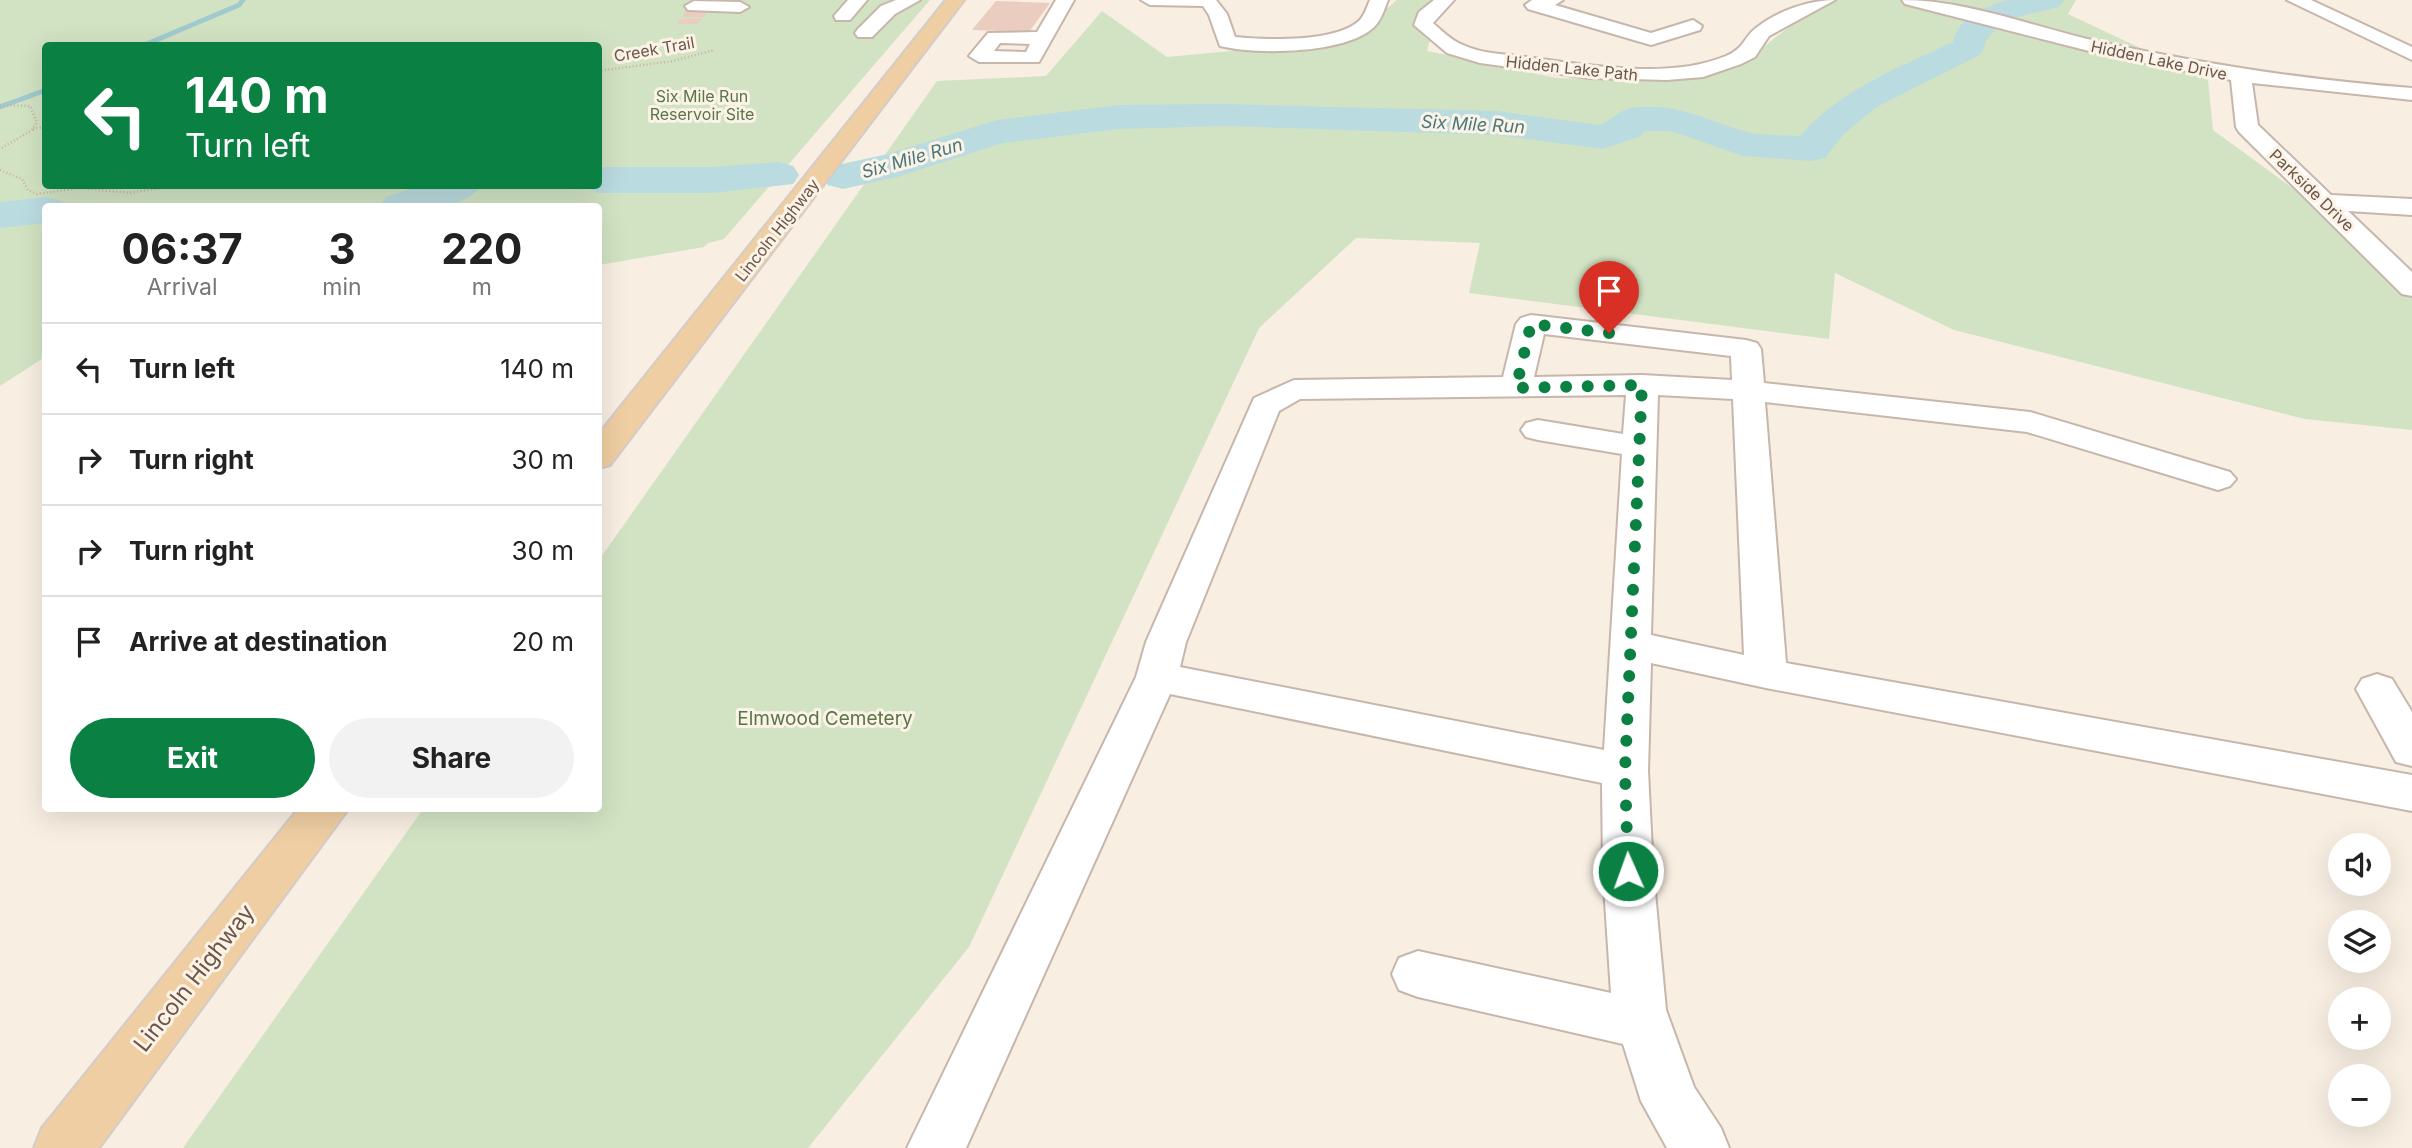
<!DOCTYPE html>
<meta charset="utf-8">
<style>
body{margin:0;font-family:Inter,sans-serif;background:#f2f2f2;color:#222;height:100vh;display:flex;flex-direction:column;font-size:26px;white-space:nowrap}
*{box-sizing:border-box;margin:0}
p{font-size:23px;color:#767676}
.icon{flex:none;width:38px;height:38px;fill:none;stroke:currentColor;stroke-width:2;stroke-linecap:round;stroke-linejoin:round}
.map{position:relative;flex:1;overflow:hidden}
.panel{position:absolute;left:42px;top:203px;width:560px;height:609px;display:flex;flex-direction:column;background:#fff;border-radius:7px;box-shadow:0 7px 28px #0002}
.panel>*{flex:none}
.guide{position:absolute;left:42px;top:42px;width:560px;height:147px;border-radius:7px;box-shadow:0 7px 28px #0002;background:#0b8043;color:#fff;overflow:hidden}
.fabs{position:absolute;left:2328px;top:833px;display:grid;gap:14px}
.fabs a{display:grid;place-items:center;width:63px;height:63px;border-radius:50%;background:#fff;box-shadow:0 7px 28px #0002;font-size:35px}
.pin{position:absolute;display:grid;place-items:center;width:60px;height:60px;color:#fff;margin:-72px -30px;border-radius:50% 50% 50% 0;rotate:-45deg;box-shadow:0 0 7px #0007}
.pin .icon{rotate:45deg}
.me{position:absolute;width:77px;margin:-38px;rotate:358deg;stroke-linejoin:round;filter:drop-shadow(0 0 5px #0008)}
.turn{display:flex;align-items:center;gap:24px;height:147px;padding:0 28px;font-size:32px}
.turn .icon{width:91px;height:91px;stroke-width:2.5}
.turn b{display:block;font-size:49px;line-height:60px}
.eta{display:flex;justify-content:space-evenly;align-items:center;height:119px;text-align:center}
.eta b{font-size:42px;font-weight:700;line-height:49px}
.action{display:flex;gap:14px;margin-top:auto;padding:14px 28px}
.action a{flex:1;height:80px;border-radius:42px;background:#0b8043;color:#fff;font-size:28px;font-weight:700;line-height:80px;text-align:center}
.action a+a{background:#f2f2f2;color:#222}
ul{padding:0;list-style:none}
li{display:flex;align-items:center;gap:21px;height:91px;padding:0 28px;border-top:2px solid #e0e0e0}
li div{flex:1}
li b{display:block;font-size:26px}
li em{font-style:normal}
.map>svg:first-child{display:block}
.green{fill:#d2e3c3;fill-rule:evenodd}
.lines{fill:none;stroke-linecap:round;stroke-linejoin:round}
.stream{stroke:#a1cacf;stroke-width:5}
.river{fill:#badbdf;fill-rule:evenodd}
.building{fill:#eacdbe}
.minor-casing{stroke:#c7b6ab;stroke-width:4}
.major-casing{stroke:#d3ccc9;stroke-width:4}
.path{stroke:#ceb0a1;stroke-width:2.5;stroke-dasharray:1 2.5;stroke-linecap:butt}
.minor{fill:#fff;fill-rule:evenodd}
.major{fill:#efcea3;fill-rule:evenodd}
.route{stroke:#0b8043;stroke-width:12;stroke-dasharray:0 21.6}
.labels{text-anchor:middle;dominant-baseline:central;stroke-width:6;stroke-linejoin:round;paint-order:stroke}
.far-street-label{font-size:16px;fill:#6c564c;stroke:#fcf3e7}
.far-park-label{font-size:16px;fill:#597649;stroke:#fcf3e7}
.far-water-label{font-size:18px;font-style:italic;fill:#49777d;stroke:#fcf3e7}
.park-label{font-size:19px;fill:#597649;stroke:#fcf3e7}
.near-street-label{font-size:23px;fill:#6c564c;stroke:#fcf3e7}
</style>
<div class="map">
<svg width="2412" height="1148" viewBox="0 0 2412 1148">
<rect width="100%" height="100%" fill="#f8eee2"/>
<!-- green -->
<g class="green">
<path d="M0,0H930L724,239L708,243L704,247L599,265L598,206H46L45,357L0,386ZM46,46H598V186H46Z"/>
<path d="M1397,0H1441L1427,51L1557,78L1668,81L1737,68L1823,0H2076L2068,14L2208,80L2213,130L2412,275V430L2305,419L1954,330L1835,273L1829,339L1469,293L1480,243L1356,238L1259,328L969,947L808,1148H183L423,809L598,808L599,560L937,81L1046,76L1102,11L1167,57L1349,40Z"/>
</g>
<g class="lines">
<!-- stream -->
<g class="stream">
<path d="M142,46L239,5L243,0"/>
<path d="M0,107L46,90"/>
</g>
<!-- river -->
<g class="river">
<path d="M2008,0H2064L2059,7L2005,20L1987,39L1981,54L1875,108L1844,134L1825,158L1811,161L1743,156L1671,131H1645L1641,136L1603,149L1497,135L1225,126L1119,129L1003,143L897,177L843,189L828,185L822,176L828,167L888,154L997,120L1119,105L1225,104L1497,111L1600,125C1612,120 1619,110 1632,108C1675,101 1707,121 1747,132C1763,136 1783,135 1800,136C1841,89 1898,68 1953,42C1958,17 1987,5 2008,0Z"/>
<path d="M778,162L793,166L799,175L793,184L712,193H598L581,186H598V167H712Z"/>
<path d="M420,186H481C462,213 409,209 380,206L386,197Z"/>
<path d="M46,197L62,201L66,206H46V223L0,228V202Z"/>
</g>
</g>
<!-- building -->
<g class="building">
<path d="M996,1L1050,3L1029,32L972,30Z"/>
<path d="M710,6L704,17H682L688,7Z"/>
<path d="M702,18L698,24H677L681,19Z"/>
</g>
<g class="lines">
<!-- minor casing -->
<g class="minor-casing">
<g id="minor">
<path d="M848,0H867L850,20H836L834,16Z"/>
<path d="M896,0H920L895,14L872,37H858L855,33L858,29L881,6Z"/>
<path d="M1056,0H1074L1039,62H979L969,56L988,33L1037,32ZM1000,43L1030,44L1026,52L994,51Z"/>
<path d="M1141,0H1216L1227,14L1235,37C1266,40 1336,43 1360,20C1365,14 1367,7 1370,0H1388C1384,10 1381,21 1373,28C1344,54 1256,55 1220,46L1209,15L1203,6L1150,5Z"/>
<path d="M1434,0H1454L1433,23C1442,31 1452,41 1463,45C1482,54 1505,54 1526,57C1587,65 1668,80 1726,56C1745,48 1743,38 1756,28C1777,11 1809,0 1835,0L1769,36L1755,57L1741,64L1703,77L1667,80L1589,78L1480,63L1447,53L1414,25L1419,12Z"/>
<path d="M1532,0H1563L1555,5L1651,33L1693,20L1702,26L1700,30L1651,45L1528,9L1525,5Z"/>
<path d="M1902,0C1968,0 2036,28 2100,42C2203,64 2306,80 2412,88V100L2252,83L2258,125L2331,195L2412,199V215L2348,211L2412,272V296L2402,294L2239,132L2236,127L2231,80L2097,53L1905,4Z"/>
<path d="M2287,0H2311L2412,47V60Z"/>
<path d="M694,1L740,2L749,7L740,12L688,10L685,6Z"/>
<path d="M1531,315L1746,340L1757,343L1761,349L1764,383L2030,412L2230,472L2236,479L2230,486L2218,490L2027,432L1765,402L1786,663L2412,775V811L1766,688L1651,663L1648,771L1653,871L1666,1010L1694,1087L1721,1128L1729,1148H1667L1641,1101L1623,1044L1418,997L1399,990L1392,974L1399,958L1418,951L1611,993L1603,871L1602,783L1170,694L966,1148H907L1136,677L1146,642L1254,398L1294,380L1503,377L1516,324L1521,318ZM1544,334L1731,356L1732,380L1642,375L1534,377ZM1626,395L1623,434L1538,420L1526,423L1521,430L1526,437L1538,440L1622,454L1604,750L1180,667L1186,642L1279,411L1300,399ZM1658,395L1733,399L1744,655L1651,635Z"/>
<path d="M2377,674L2392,679L2412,712V766L2396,762L2356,689L2362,679Z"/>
</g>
</g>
<!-- major casing -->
<g class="major-casing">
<g id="major">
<path d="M946,0H964L610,465L598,468V435Z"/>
<path d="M299,808H349L99,1148H34L42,1128Z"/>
</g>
</g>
<!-- path -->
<g class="path">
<path d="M598,71L673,61L714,50"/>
<path d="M0,105L30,106L37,122L32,130L0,149"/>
<path d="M33,129L46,126"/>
<path d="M0,170L22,179L28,190L37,194L80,188L130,193L173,186"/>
</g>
<!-- minor -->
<use href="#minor" class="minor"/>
<!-- major -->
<use href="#major" class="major"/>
</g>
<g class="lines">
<!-- route -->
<path class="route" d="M1609,333L1531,324L1516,388L1642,385L1625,771L1628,871"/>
</g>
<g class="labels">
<!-- far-street labels -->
<g class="far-street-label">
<text transform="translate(654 49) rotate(-10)">Creek Trail</text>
<text transform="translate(2159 60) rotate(12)">Hidden Lake Drive</text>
<text transform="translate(1572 68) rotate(6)">Hidden Lake Path</text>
<text transform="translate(2312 190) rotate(44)">Parkside Drive</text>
<text transform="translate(777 230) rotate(-52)">Lincoln Highway</text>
</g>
<!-- far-park labels -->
<g class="far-park-label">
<text x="702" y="96">Six Mile Run<tspan x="702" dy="18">Reservoir Site</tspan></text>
</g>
<!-- far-water labels -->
<g class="far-water-label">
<text transform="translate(1473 124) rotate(3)">Six Mile Run</text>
<text transform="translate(912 158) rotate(-16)">Six Mile Run</text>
</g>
<!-- park labels -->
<g class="park-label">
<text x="825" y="718">Elmwood Cemetery</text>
</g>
<!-- near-street labels -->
<g class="near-street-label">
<text transform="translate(194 978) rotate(-52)">Lincoln Highway</text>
</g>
</g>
</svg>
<div class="fabs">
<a><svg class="icon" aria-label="sound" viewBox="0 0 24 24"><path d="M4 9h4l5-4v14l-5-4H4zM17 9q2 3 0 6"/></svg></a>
<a><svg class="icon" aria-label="layers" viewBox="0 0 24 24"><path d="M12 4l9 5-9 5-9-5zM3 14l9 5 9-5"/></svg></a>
<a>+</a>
<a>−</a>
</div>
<div class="pin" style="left:1609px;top:333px;background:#d93025"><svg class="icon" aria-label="arrive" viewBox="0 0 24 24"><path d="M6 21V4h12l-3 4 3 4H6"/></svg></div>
<svg class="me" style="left:1628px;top:871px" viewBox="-20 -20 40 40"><circle r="17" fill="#0b8043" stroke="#fff" stroke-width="3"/><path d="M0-11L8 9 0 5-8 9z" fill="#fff"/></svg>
<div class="guide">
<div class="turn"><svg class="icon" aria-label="left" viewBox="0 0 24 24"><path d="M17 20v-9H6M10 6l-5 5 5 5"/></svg><div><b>140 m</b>Turn left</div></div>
</div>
<section class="panel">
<div class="eta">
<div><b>06:37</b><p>Arrival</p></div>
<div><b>3</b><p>min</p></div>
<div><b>220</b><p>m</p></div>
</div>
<ul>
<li><svg class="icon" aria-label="left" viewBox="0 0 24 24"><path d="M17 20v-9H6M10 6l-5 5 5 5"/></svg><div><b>Turn left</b></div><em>140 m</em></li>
<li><svg class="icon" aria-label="right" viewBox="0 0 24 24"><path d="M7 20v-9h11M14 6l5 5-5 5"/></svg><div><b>Turn right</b></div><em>30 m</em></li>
<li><svg class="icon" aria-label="right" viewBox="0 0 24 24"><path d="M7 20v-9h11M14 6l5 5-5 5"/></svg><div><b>Turn right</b></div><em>30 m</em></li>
<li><svg class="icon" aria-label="arrive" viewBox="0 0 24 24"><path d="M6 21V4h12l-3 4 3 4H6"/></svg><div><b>Arrive at destination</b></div><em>20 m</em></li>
</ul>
<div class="action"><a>Exit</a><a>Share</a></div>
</section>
</div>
